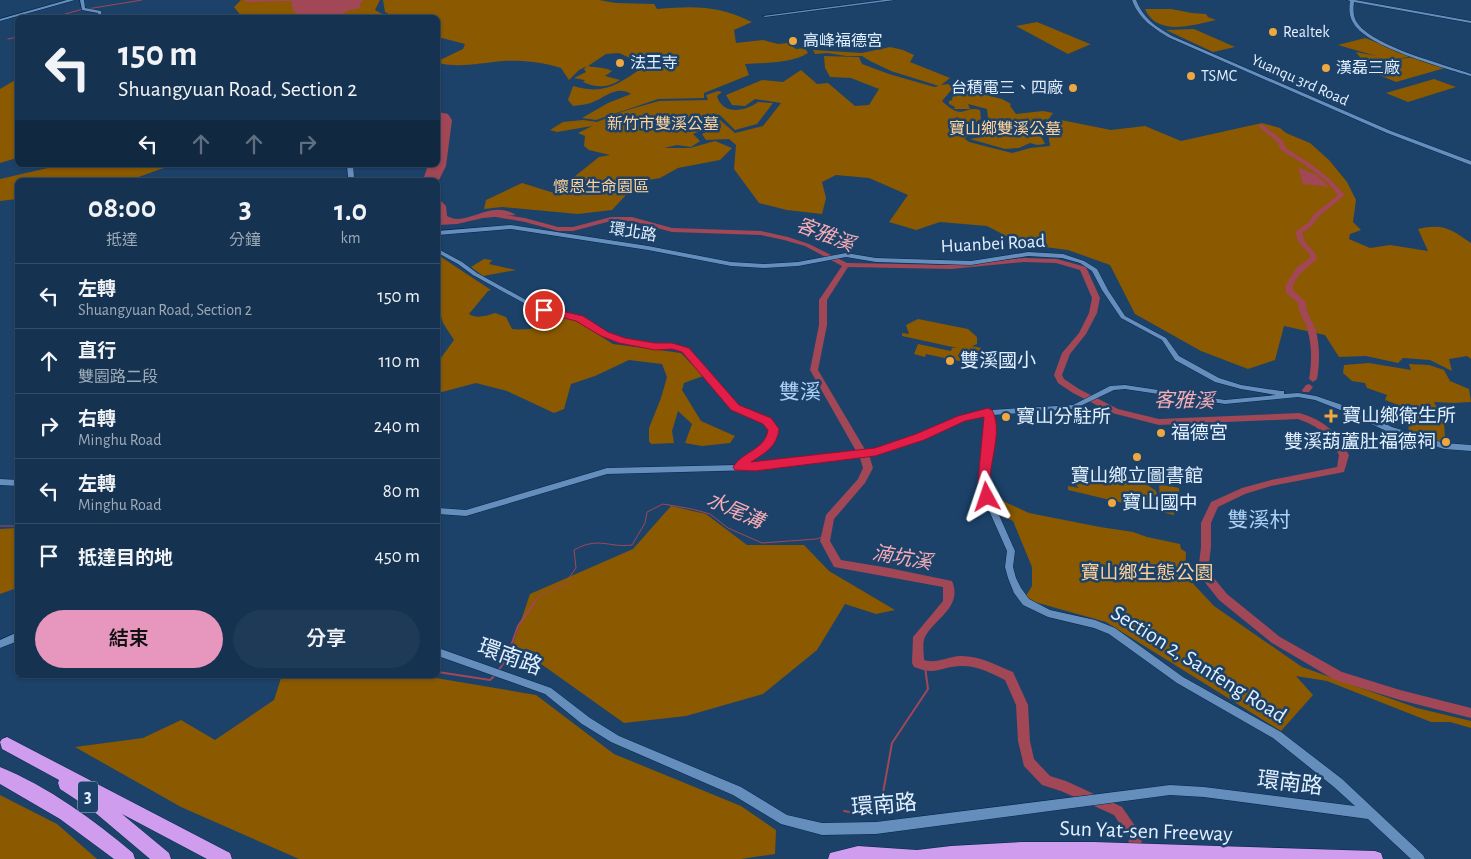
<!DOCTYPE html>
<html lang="zh-TW">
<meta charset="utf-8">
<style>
body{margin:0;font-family:"Alegreya Sans","Noto Sans TC",sans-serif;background:#1e3a57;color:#f1f3f6;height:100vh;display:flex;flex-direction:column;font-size:19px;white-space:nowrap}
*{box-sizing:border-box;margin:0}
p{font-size:16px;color:#9daab7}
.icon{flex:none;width:28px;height:28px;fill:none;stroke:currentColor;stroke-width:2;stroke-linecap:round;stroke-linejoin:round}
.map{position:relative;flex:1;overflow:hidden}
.side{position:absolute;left:15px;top:178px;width:425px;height:500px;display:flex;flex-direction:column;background:#153250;border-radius:8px;box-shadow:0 1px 4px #0004,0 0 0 1px #344d67}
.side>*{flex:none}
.guide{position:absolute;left:15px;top:15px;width:425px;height:152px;border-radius:8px;box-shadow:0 1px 4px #0004,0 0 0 1px #344d67;background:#153250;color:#f1f3f6;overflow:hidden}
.pin{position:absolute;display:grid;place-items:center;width:42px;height:42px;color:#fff;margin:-21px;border:2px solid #fff;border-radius:50%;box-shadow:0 1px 5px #0007}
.me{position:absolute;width:55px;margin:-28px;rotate:355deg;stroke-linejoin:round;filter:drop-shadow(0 0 4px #0008)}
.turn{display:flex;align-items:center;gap:18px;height:105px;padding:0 20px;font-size:22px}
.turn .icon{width:65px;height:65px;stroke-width:2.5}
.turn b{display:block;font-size:35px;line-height:42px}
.lanes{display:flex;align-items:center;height:48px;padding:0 20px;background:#0003;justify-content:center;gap:25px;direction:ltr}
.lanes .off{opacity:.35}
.eta{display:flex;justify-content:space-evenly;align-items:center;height:85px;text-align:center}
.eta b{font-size:30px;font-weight:600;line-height:35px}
.action{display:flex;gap:10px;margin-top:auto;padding:10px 20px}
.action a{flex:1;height:58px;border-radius:30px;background:#e797bd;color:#111;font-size:20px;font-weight:600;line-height:58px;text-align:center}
.action a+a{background:#1e3a57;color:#f1f3f6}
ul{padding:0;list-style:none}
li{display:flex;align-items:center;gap:15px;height:65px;padding:0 20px;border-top:1px solid #344d67}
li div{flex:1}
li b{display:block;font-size:19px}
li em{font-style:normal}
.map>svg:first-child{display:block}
.green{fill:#8a5900}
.water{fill:#a14756}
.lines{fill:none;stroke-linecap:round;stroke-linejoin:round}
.stream-far1{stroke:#a14756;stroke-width:1}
.stream{stroke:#a14756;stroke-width:2}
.river{fill:#a14756;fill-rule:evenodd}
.tertiary-casing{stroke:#00274d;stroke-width:1}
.secondary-casing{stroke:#00274d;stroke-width:1}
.motorway-casing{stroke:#00274d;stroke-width:1}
.tertiary{fill:#668ebc;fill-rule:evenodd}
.secondary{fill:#668ebc;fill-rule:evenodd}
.motorway{fill:#cf9cee;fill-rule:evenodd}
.route{fill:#e11d48;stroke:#92132f}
.poi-dot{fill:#efa73e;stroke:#1c426a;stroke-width:2}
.labels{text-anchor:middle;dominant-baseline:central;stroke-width:5;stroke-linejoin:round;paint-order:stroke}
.far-poi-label{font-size:16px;fill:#e2effe;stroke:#1c426a;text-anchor:start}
.far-street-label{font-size:16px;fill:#e2effe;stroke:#1c426a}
.far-park-label{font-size:16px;fill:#ffd097;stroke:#1c426a}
.shield{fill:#1c426a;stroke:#a7bbd2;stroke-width:1}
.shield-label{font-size:18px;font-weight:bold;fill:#e2effe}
.street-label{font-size:19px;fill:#e2effe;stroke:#1c426a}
.poi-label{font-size:19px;fill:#e2effe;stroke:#1c426a;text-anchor:start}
.park-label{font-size:19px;fill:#ffd097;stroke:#1c426a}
.water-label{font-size:20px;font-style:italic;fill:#f8acb4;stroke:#1c426a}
.quarter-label{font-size:21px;fill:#aed0f7;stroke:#1c426a}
.near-street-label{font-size:22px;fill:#e2effe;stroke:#1c426a}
</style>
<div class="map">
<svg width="1471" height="859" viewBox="0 0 1471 859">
<rect width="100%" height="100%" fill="#1c426a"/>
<!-- green -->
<g class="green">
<path d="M241,0H380L375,10L388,17H242L234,7Z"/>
<path d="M383,0H599L616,3L654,4L657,9C696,6 716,5 752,22L734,30L736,43L763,40L778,44L787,43L796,49L805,48L808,53C793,63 763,63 745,64L749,75L704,93V98L658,99L596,120L582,118L608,103L631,94C617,85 606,97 593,102C587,105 579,105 573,106L568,100L573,86C604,95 617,85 642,68L643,64L619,53L606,54L588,66C597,68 605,67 612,71L605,76L620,80C608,88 596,88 583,82L585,80L574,78L586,72L584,69L587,66L579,70L569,80L561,68C542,62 523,60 503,61C480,63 460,68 438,63V61L463,49L465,44L438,37V18L394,17L385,12Z"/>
<path d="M1145,9H1171L1192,13L1206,14L1208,17L1216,20C1193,25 1157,37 1145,9Z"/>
<path d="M1037,22L1090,44H1091L1068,54L1016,26Z"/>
<path d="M1194,29L1235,47L1213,52L1166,30Z"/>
<path d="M1365,38L1413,56L1392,60L1414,57L1445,68L1396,82L1370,71L1356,52L1376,56L1338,45Z"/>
<path d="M890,47L903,50L914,55L910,62L950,78L941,85L948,84L953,88L942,101C964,122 963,105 980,110L981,119L977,121L975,134L964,138L969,142L1012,153L1030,148L1050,146L1047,126L1056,119L1111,130L1145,126L1181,141L1262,123L1280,128L1286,133L1310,143L1329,160L1347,182L1356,200L1353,222L1361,230L1350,234L1349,239L1370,248L1390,245L1428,251L1418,229C1443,223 1451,229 1471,243V359L1467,356L1449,359L1452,371L1430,360L1403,358L1398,363L1366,356L1339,357L1325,335L1284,326L1275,360L1248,369L1201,351L1135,314L1110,265L1068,250L1022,244L987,226L940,222L916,230L889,222L908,195L869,178L836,175L822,182L826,198L822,214L787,210L759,203L734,169L736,145L729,139L706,140L702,134L713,128L720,120L735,133L763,126L781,103L755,99L745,106L732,105L726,95L762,80L783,82L801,70L817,84L828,83L855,106L869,105L879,89L851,78L830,77L825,68L824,56L859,57L862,64L889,74L934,87L939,86L891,71L870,61L862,56H846L827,53L815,54L813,50L862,53Z"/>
<path d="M17,79V158L0,163V89Z"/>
<path d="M1434,79L1456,87L1408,102L1386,93Z"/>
<path d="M958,88L1002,99L1011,104L1010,106L1016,114L1043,111L1053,113L1048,120L1044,119L1041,125L1038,124L1043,135L1042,138L1045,144L1037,145L1030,143L1019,148L1005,149L970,139L981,137C979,127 984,124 988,118L987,109L968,104L970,109H954L955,107L949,104V101L952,100L954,91L960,90Z"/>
<path d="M718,91L722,92L717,96C722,115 745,112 758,102L773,103L757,124L735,130L721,116L714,120L708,127L693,134L700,141L691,147L677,145L651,151L663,148H690L715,141L732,148L720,160L678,168L660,178L638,182L612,210L578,214L502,207L484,209L486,200L522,183L554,193L599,157L610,155L589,150L584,146L585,136L578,133L592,126L557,132L550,130L563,122L583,120L597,122L624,111L659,101L708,100L706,95Z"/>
<path d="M61,165H172L130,180H18L17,199L0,201V179Z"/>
<path d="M438,255L491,290L488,291L469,314C476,319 487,316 495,313L506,317L512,329C527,331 541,326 556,325L562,316L576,321L613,344L681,353L703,376L684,383L682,390L701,421L735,436L730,443L702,446L685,443L692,424L678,411L672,431L674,443L651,444L649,441V428L661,398L667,377L662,364L629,360L595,376L571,384L564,409L554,413L507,391L476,383L438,393V362L454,340L443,323L438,307Z"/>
<path d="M484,259L492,260L489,264L516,270L483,276L471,267Z"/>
<path d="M918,319L968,329L977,337V344L972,346L981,348L980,353L975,352L973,364L926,354L925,357L914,354L918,344L951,351L952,348H957L902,336V333L909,334L906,325Z"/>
<path d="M1369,363L1411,370L1409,364L1429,365L1444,370L1450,381L1469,389L1471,402L1454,403L1434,402L1444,421L1445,438L1440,443L1409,433L1408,422L1417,412L1385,400L1387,395L1367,388L1365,383L1352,381L1343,373L1344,365Z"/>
<path d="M1087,469L1141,480L1156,491L1158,497L1153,505L1174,510V515L1068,490V486L1079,488L1075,484L1076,474Z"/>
<path d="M1159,484L1179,488L1180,509L1160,505Z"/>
<path d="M992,496L1029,513L1100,527L1133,532L1147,537L1180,544L1181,549L1186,552L1185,575L1214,606L1302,667L1417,708L1471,721V728L1450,722H1431L1327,681L1296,676L1313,695L1281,731L1106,622L1024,599L1032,586V567L1013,521L998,514Z"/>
<path d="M671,506L706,514L747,545H804L829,571L895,610L876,614L845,604L817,650L763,694L686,716L624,723L513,644L530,594L633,549Z"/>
<path d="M17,528V588L0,594V529Z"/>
<path d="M282,675H418L536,695L614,754L741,806L776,830L775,854L741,859H299L181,807L75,747L143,738L181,720L215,740L274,700Z"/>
<path d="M0,795L57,824L97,859H0Z"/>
</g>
<!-- water -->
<g class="water">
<path d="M246,0H363L359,6L362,8L350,10L334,18L302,17L293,11L291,1L244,2Z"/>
<path d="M438,112L448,114L452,120L446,166L438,182V180H423L428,165H438Z"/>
<path d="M1298,167L1317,175L1329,187L1303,184Z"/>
<path d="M438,198L446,206L447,216C467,228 489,198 516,215L483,218L457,224L438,225Z"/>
</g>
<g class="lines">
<!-- stream-far1 -->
<g class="stream-far1">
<path d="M87,9L142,0"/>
<path d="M61,18L65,14L83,9"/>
<path d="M8,39L18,37"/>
<path d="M0,526H18"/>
<path d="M534,603L539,596L564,585L576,568L574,550C599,536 608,548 632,545L645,523L647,512L663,504L692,509L710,514L728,528L762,543L816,539L826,536"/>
</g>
<!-- stream -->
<g class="stream">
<path d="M498,671L506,660L518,626L535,602"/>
<path d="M438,672L490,680L494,676"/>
<path d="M844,811L861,814L881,804L892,743L928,689L925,667"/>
</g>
<!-- river -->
<g class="river">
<path d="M1259,125H1263L1282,140L1286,148L1308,162L1330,179L1345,195L1318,217L1313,225L1302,233L1305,242L1315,253L1317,259C1308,268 1293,276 1293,290L1306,302C1306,314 1311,318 1315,328C1320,344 1320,362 1317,379L1313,382L1309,379C1312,362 1312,345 1307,328C1304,319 1298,313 1298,303L1286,293L1285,286L1297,267L1310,258V255L1299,243L1295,232L1309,222L1313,215L1338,195L1326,181L1304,164L1281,150L1277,142L1259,127Z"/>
<path d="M498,214L525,218L558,227H573L611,217H632L672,228L761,231L788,237L809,244L847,263L951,265L1024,258L1057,259L1086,267L1100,298L1097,313L1086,334L1070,354L1062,375L1064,379L1079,389L1118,409L1159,419L1299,413C1326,421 1335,431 1349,455L1344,472L1271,486L1245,494L1218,507L1211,523V547L1208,571L1227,594L1280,637L1342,672L1400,690L1471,708V718L1400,700L1335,680L1272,643L1219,600L1199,575L1198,572L1201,547V523L1211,502L1242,488L1271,480L1337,467L1339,455C1329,435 1320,427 1298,419L1159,425L1112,413L1073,393L1058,383L1054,375L1062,353L1079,333L1089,313L1092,298L1080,270L1056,263L1024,262L951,269L848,267L827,300V325L818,370L870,458L873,468L865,483L834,519L830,541L841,560L889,568L952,581C963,607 935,618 925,637C922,643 924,654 924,660C936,664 947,657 959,656C978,655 996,665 1013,672L1028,705L1030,741L1034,759L1050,776L1066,781L1122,807L1142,836L1140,859H1126L1129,838L1114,815L1061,791L1042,785L1024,766L1018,741L1016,705L1005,680C991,673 976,665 960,666C940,667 936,676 914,667L912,663L913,637L943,601V587L834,567L820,541L826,515L858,479L863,468L860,458L810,370L819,325V300L842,266L805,246L784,240L761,235L672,232L632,221H611L573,231H558L525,222L496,217V215Z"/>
<path d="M1309,384L1313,387L1309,392H1303L1302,390L1306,385Z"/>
</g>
<!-- tertiary casing -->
<g class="tertiary-casing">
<g id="tertiary">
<path d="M80,0H84L85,8L101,11L102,18H98V13L82,10Z"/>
<path d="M884,0H895L765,17L763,16Z"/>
<path d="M1132,0H1136C1143,18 1156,27 1172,36L1391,131L1471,161V165L1387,133L1170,38C1153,28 1139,19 1132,0Z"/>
<path d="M1347,0H1355L1471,21V23L1354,2C1353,9 1353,18 1358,24C1375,47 1443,64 1471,74V76C1444,68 1368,47 1354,24C1349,17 1349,9 1350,1Z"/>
<path d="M347,165H353L354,177L357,180H351L348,177Z"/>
<path d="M511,225L648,246L731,262L764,264L798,262L846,253L876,258L971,261L1028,252L1063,254L1084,261L1097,269L1108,290L1125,316L1166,338L1179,356L1219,378L1241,385L1281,391H1284V394L1298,393L1316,396L1354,409L1392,427L1444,443L1471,445V451L1444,449L1386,431L1348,413L1315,400L1298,397L1225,404L1125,389L1114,390L1074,409L993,415L995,420L988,481L991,497L1015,551L1013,567L1016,578L1021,588L1029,599L1050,610L1095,620L1115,628L1183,677L1281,732L1342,779L1423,855L1425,859H1411L1368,819L1204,797L1170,795L876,834L822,835L781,824L733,795L611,742L582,724L545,694L438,656V648L551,688L590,718L619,736L741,787L787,815L822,823L876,822L1170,785L1204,787L1355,806L1334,787L1273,738L1177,683L1109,634L1094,628L1048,617L1023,605L1014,593L1008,578L1005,567L1007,551L983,497L980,481L987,420L986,416H976L923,439L875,455L755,470L607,474L466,516L438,514V508L466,510L607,468L736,465C747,450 767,452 769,429L764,423L732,409L683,352L672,348L642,347L612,339L578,319L531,307L473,275L458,264L438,253V249L462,262L477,273L535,305L582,317L616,337L642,343L672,344L687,348L738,405L770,419L777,429C775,448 760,456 746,464L875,449L917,435L972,412L988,410H991L1073,405L1110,386L1125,385L1225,400L1276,395L1241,389L1215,382L1175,360L1162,340L1121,318L1102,290L1092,271L1080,263L1062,258L1028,256L971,265L876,262L846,257L798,266L764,268L731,266L648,250L511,229L438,235V231Z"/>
<path d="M0,479L18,480V486L0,485Z"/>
<path d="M18,632V641L0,648V640Z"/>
</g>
</g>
<!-- secondary casing -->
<g class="secondary-casing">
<path id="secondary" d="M67,0H75L0,21V19Z"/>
</g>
<!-- motorway casing -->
<g class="motorway-casing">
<g id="motorway">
<path d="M7,737L230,853L232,859H207L122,814L169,853L171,859H150L92,810L60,789L58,783L59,780L2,749L0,742L2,739Z"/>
<path d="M0,767C47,786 94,820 133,853L135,859H114L60,819L0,784Z"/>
<path d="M1022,842H1094L1375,851L1381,853L1383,859H828L830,853L858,846L917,850L951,846Z"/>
</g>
</g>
<!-- tertiary -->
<use href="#tertiary" class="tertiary"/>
<!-- secondary -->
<use href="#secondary" class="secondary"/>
<!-- motorway -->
<use href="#motorway" class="motorway"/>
</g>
<!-- route -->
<path class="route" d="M544,307L583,316L608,332L625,338L655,343H672L689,348L739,405L771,418L779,429C777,447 765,453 751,462L875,448L916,434L958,416L988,408L992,410C1003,430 990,459 990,481C991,488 995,494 991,500H983L978,481L984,417L965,421L924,440L875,456L755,471L735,470L733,467C743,451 765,450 768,430L763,424L731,410L682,352L672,349L655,350L619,343L601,336L576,321L541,312V308Z"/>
<!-- markers -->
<g class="poi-dot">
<circle cx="1273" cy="32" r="5"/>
<circle cx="793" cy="41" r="5"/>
<circle cx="620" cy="63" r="5"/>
<circle cx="1326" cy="68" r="5"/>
<circle cx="1191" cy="76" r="5"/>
<circle cx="1073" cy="88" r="5"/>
<circle cx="950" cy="361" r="5"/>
<path d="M1328.5 408.5h5v5h5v5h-5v5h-5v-5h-5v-5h5z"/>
<circle cx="1006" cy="417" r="5"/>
<circle cx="1161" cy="433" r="5"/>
<circle cx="1446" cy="442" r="5"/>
<circle cx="1137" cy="457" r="5"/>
<circle cx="1112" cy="503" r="5"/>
</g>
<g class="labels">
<!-- far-poi labels -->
<g class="far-poi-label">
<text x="1283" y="32">Realtek</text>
<text x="803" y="41">高峰福德宮</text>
<text x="630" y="63">法王寺</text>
<text x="1336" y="68">漢磊三廠</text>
<text x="1201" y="76">TSMC</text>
<text x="1063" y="88" text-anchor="end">台積電三、四廠</text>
</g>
<!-- far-street labels -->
<g class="far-street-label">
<text transform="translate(1300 80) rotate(24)">Yuanqu 3rd Road</text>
<text transform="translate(633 232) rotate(9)">環北路</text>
</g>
<!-- far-park labels -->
<g class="far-park-label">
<text x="663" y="124">新竹市雙溪公墓</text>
<text x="1005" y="129">寶山鄉雙溪公墓</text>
<text x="601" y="187">懷恩生命園區</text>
</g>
<!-- shield labels -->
<rect class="shield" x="78" y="781.5" width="20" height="31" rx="4"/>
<g class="shield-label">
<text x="88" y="797">3</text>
</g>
<!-- street labels -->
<g class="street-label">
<text transform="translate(993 244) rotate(-3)">Huanbei Road</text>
</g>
<!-- poi labels -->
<g class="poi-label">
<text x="960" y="361">雙溪國小</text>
<text x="1342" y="416">寶山鄉衛生所</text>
<text x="1016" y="417">寶山分駐所</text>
<text x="1171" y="433">福德宮</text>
<text x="1436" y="442" text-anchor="end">雙溪葫蘆肚福德祠</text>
<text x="1137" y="476" text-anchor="middle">寶山鄉立圖書館</text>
<text x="1122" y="503">寶山國中</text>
</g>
<!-- park labels -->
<g class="park-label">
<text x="1147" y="573">寶山鄉生態公園</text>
</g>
<!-- water labels -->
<g class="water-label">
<text transform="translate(825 235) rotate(21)">客雅溪</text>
<text transform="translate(1184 401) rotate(1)">客雅溪</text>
<text transform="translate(735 511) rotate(24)">水尾溝</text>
<text transform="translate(902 558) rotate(10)">湳坑溪</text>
</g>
<!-- quarter labels -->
<g class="quarter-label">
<text x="800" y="392">雙溪</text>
<text x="1259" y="520">雙溪村</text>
</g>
<!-- near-street labels -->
<g class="near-street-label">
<text transform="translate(510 657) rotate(20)">環南路</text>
<text transform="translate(1199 664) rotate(32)">Section 2, Sanfeng Road</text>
<text transform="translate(1290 783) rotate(7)">環南路</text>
<text transform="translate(884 805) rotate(-5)">環南路</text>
<text transform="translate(1146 831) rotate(2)">Sun Yat-sen Freeway</text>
</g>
</g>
</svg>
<div class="pin" style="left:544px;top:310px;background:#d93025"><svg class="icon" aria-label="arrive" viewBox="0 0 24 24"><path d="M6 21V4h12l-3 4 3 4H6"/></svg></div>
<svg class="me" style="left:987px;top:497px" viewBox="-20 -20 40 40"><path d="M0-17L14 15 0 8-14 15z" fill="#e11d48" stroke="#fff" stroke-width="4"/></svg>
<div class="guide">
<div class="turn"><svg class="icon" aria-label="left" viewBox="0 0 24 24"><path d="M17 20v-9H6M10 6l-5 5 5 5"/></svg><div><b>150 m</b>Shuangyuan Road, Section 2</div></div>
<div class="lanes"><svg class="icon" aria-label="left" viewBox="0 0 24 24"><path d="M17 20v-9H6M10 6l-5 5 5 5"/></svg><svg class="icon off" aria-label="ahead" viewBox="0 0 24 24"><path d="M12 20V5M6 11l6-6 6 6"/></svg><svg class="icon off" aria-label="ahead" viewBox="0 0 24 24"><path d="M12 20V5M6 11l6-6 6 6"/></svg><svg class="icon off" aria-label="right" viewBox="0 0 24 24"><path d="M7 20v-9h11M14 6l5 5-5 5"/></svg></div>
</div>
<section class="side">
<div class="eta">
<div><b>08:00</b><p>抵達</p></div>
<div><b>3</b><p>分鐘</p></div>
<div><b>1.0</b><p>km</p></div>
</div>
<ul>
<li><svg class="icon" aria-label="left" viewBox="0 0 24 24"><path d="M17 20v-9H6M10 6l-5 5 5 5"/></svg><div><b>左轉</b><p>Shuangyuan Road, Section 2</p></div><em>150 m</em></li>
<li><svg class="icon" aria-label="ahead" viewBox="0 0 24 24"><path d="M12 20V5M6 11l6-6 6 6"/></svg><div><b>直行</b><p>雙園路二段</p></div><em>110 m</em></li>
<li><svg class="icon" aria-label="right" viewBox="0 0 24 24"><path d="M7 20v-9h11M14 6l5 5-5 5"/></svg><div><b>右轉</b><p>Minghu Road</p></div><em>240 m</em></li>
<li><svg class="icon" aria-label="left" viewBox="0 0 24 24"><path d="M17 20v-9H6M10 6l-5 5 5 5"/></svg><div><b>左轉</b><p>Minghu Road</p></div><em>80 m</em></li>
<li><svg class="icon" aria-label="arrive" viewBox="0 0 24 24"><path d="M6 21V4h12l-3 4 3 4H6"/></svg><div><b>抵達目的地</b></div><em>450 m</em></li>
</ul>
<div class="action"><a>結束</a><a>分享</a></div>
</section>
</div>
